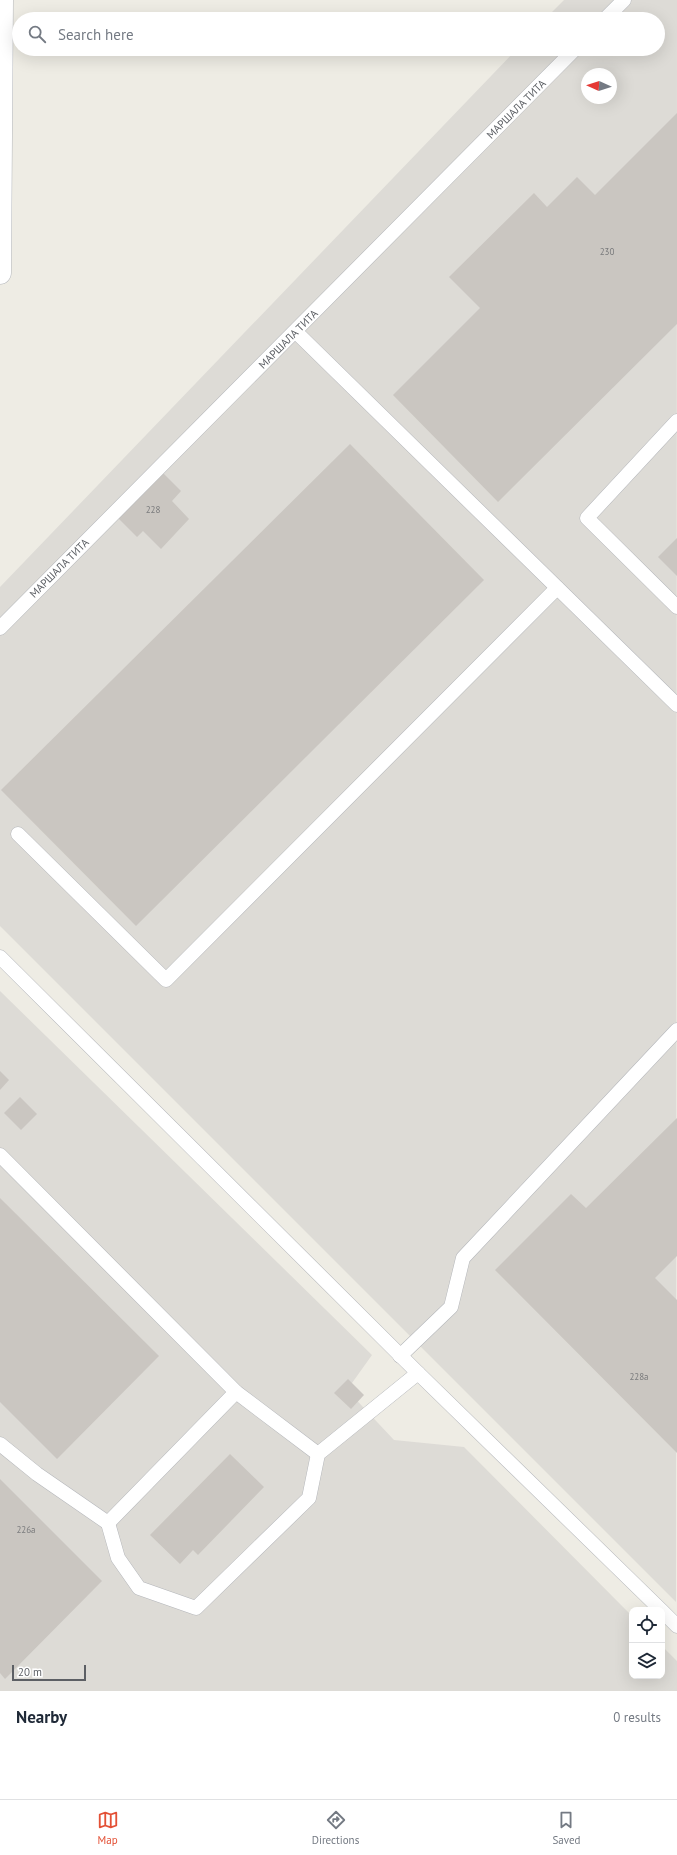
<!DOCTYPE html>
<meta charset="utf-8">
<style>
body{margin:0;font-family:"PT Sans",sans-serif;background:#f6f6f7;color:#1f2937}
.controls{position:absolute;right:12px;bottom:12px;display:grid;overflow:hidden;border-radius:8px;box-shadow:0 4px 16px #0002}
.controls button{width:36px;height:36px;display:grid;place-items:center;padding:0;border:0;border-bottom:1px solid #e0e1e3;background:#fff;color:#1f2937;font:20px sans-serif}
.compass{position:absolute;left:581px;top:68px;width:36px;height:36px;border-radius:50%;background:#fff;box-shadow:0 4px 16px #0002;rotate:273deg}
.scale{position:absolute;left:12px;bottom:10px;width:74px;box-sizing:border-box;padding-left:4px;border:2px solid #5c5f64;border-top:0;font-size:11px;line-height:14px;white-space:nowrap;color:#5c5f64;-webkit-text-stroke:3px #fff;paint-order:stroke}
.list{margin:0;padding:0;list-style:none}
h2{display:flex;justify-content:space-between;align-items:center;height:52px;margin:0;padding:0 16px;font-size:17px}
h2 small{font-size:13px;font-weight:400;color:#747a83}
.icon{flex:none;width:22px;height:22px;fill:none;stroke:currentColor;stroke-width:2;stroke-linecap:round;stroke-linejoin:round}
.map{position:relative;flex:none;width:677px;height:1691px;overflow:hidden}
.search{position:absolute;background:#fff;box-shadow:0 4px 16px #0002;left:12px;right:12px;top:12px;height:44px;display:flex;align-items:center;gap:10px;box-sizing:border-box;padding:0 14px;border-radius:22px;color:#747a83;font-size:15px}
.sheet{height:108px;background:#fff}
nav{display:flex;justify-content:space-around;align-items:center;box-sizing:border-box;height:56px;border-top:1px solid #e0e1e3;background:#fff;font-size:11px;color:#747a83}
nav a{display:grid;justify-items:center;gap:2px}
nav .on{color:#e35035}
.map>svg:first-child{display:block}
.industrial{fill:#dddbd6;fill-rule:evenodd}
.building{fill:#cac6c1}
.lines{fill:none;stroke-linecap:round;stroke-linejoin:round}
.lane-casing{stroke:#b4b6ba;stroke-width:15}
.secondary-casing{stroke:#b3b6bb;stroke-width:23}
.lane{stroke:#fff;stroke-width:14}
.secondary{stroke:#fff;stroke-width:22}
.labels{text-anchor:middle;stroke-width:3;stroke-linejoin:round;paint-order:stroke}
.number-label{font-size:9px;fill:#78797b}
.street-label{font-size:11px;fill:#5c5f64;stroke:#fff}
</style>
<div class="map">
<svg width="677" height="1691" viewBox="0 0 677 1691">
<rect width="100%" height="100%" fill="#eeece4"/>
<!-- industrial -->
<g class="industrial">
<path d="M 564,0 L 677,0 L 676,1602 L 0,926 L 0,587 L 517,49 L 658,49 L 658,19 L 545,19 ZM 587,74 L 611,74 L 611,98 L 587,98 Z"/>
<path d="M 0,991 L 372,1355 L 347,1390 L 394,1440 L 464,1447 L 632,1616 L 632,1676 L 662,1676 L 662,1646 L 677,1661 L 677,1691 L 0,1691 Z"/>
</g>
<!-- building -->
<g class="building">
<path d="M 677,113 L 677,324 L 498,502 L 393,395 L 480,308 L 449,277 L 534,193 L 547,207 L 577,177 L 595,195 Z"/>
<path d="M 350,444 L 484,580 L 136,926 L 1,790 Z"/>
<path d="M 162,472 L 181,491 L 172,501 L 189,519 L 161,549 L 143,531 L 137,537 L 118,518 Z"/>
<path d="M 677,538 L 677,576 L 658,557 Z"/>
<path d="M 0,1071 L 9,1080 L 0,1090 Z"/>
<path d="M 20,1097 L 37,1114 L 21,1130 L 4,1113 Z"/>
<path d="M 677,1118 L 677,1256 L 655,1278 L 677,1300 L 677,1453 L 495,1270 L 571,1194 L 586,1208 Z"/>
<path d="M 0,1198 L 159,1356 L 57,1459 L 0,1402 Z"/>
<path d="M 348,1379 L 364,1395 L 351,1409 L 334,1393 Z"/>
<path d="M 230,1454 L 264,1487 L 198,1555 L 193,1550 L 180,1564 L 150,1535 Z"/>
<path d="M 0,1479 L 102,1581 L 5,1679 L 0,1673 Z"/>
</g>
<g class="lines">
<defs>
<g id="lane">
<path d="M 605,19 L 624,0"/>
<path d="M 296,332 L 677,705"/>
<path d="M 677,421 L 587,518 L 677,607"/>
<path d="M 0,628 L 575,49"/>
<path d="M 18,834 L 166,980 L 557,588"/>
<path d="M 0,957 L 418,1373 L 661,1610"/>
<path d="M 0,1155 L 236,1392 L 318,1454"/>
<path d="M 400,1356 L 451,1307 L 463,1258 L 677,1030"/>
<path d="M 0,1444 L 37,1474 L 108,1523 L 118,1558 L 139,1588 L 196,1608 L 309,1498 L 318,1454 L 418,1373"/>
<path d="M 108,1523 L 236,1392"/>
<path d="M 662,1611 L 677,1626"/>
</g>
<path id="secondary" d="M 0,273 L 2,0"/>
</defs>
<!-- lane casing -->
<use href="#lane" class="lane-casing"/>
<!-- secondary casing -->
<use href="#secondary" class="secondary-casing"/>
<!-- lane -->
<use href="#lane" class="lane"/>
<!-- secondary -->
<use href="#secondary" class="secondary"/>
</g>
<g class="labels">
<!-- number labels -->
<g class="number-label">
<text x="607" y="255">230</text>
<text x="153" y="513">228</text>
<text x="639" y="1380">228a</text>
<text x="26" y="1533">226a</text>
</g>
<!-- street labels -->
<g class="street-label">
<text transform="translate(516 109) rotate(-45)" y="4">МАРШАЛА ТИТА</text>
<text transform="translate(288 339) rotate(-45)" y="4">МАРШАЛА ТИТА</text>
<text transform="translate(59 568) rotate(-45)" y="4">МАРШАЛА ТИТА</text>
</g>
</g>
</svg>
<div class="controls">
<button><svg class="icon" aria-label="locate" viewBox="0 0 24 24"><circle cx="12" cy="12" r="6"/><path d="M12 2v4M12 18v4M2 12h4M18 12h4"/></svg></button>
<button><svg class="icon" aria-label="layers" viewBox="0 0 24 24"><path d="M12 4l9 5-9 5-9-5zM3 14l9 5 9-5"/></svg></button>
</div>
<svg class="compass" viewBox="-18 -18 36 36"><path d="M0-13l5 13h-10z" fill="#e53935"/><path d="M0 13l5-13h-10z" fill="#747a83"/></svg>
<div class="scale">20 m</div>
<div class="search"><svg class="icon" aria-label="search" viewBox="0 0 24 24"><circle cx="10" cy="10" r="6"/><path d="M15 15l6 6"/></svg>Search here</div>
</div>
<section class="sheet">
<h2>Nearby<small>0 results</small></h2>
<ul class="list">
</ul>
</section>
<nav>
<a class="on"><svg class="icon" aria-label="map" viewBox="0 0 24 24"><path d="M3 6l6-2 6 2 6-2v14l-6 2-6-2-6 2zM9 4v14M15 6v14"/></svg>Map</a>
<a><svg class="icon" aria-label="directions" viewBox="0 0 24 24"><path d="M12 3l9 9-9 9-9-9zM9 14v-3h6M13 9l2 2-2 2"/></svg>Directions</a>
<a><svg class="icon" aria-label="saved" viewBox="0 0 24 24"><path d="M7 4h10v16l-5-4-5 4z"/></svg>Saved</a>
</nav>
